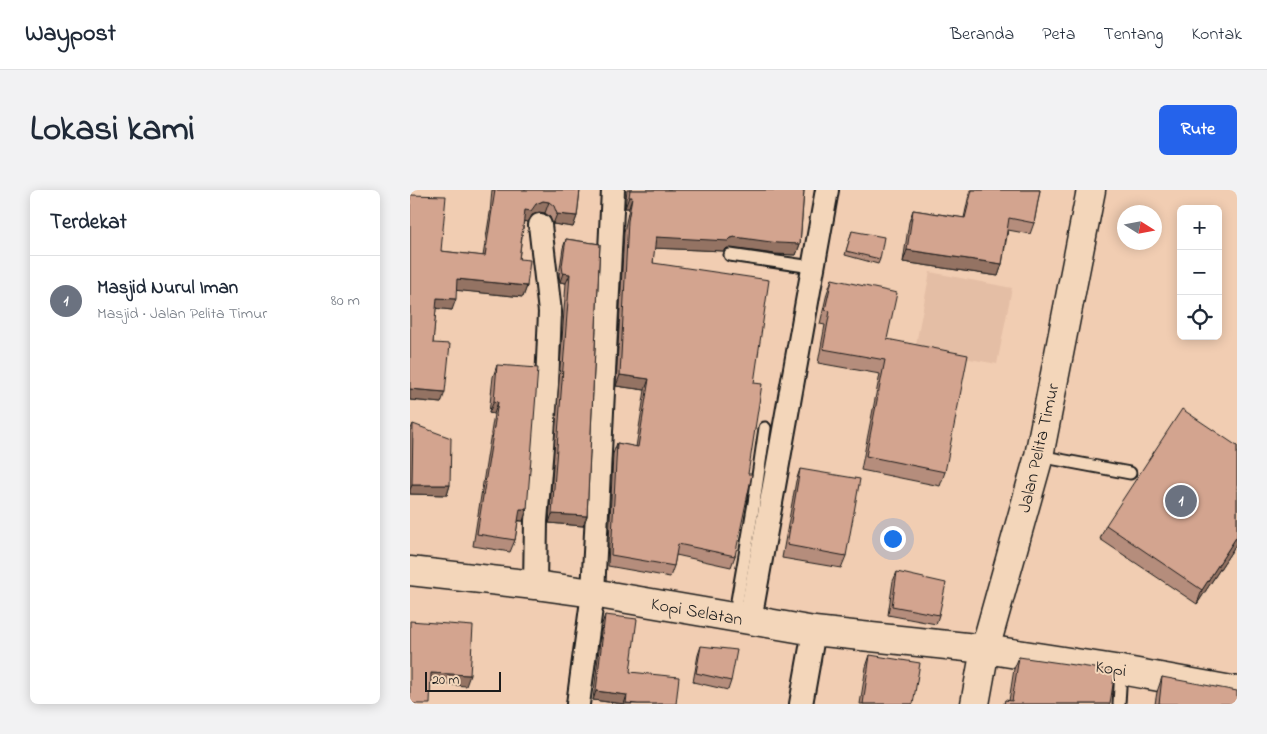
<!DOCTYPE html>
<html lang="id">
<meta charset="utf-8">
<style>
body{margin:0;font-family:"Indie Flower",sans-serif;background:#f2f2f3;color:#1f2937}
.controls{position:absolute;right:15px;top:15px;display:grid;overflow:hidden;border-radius:8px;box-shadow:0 2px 12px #0003}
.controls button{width:45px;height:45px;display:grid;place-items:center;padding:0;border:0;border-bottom:1px solid #e0e1e3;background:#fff;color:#1f2937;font:25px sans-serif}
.compass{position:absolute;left:707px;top:15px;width:45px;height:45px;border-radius:50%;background:#fff;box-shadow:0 2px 12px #0003;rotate:101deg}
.scale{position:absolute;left:15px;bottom:12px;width:76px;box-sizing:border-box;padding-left:5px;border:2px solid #1c1c1c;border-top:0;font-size:14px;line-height:18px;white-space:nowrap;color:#1c1c1c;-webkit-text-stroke:4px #f3d6ba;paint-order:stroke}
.you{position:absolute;left:482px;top:348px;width:18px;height:18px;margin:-12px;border:4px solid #fff;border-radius:50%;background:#1a73e8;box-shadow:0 0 0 8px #1a73e833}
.badge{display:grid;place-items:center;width:32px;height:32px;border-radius:50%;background:#2563eb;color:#fff;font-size:16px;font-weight:700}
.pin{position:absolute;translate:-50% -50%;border:2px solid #fff;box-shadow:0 1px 5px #0006}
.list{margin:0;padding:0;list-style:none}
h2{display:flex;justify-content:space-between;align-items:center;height:65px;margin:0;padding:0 20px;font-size:21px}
h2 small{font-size:16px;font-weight:400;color:#747a83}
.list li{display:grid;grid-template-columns:32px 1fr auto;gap:15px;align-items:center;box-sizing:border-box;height:90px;padding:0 20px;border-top:1px solid #e0e1e3}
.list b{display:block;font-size:19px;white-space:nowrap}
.list p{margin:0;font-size:16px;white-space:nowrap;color:#747a83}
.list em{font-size:16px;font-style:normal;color:#747a83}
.icon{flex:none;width:28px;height:28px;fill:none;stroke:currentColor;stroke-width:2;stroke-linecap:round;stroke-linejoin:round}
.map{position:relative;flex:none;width:827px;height:514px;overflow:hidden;border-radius:8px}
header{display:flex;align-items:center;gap:30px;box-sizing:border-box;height:70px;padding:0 25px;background:#fff;border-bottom:1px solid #e0e1e3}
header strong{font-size:24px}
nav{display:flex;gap:28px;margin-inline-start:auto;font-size:18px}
.intro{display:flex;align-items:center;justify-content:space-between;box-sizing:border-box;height:120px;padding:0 30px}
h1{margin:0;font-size:35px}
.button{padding:12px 22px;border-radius:8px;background:#2563eb;color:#fff;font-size:18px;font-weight:700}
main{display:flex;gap:30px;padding:0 30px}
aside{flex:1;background:#fff;border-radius:8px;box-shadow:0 2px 12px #0003}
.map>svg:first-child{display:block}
.built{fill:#e4bea5}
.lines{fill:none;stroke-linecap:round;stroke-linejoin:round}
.service-casing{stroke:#1c1c1c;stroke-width:15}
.minor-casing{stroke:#1c1c1c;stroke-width:26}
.tertiary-casing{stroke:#1c1c1c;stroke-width:31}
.service{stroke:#f3d6ba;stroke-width:11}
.minor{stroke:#f3d6ba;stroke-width:22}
.tertiary{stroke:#f3d6ba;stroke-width:28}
.wall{fill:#b58d7b;stroke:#1c1c1c}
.shaded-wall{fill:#947364;stroke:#1c1c1c}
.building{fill:#d3a48f;stroke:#1c1c1c}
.labels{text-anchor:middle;stroke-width:4;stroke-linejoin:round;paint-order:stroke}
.street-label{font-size:18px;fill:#1c1c1c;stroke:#f3d6ba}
</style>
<header>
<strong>Waypost</strong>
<nav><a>Beranda</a><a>Peta</a><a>Tentang</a><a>Kontak</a></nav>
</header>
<div class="intro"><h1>Lokasi kami</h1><a class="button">Rute</a></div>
<main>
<aside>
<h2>Terdekat<small></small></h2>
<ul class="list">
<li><span class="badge" style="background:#6b7280">1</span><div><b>Masjid Nurul Iman</b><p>Masjid · Jalan Pelita Timur</p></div><em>80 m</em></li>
</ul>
</aside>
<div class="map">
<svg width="827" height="514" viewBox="0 0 827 514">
<rect width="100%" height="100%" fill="#f1cdb2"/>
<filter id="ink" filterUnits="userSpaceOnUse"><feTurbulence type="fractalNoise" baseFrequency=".02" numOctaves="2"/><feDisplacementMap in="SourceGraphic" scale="10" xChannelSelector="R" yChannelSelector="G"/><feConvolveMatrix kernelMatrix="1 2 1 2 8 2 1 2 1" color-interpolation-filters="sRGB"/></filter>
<g filter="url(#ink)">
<!-- built -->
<path class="built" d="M 520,82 L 602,98 L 587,174 L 505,159 Z"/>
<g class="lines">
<defs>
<g id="service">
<path d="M 320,65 L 402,77"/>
<path d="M 629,266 L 720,283"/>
<path d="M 324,428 L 344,313 L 355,238"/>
<path d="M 709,514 L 711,480"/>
</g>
<g id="minor">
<path d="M 125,395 L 126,331 L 137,194 L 140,122 L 130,35"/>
<path d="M 340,430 L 417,0"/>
<path d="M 168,514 L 183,403 L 203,0"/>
<path d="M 391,514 L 404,441"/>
</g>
<g id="tertiary">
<path d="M 0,381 L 125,395 L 183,403 L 404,441 L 575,459 L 711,480 L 827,501"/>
<path d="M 565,514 L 575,459 L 629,266 L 681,0"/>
</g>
</defs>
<!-- service casing -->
<use href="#service" class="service-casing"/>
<!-- minor casing -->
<use href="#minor" class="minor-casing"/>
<!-- tertiary casing -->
<use href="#tertiary" class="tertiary-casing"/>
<!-- service -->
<use href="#service" class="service"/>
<!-- minor -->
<use href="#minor" class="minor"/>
<!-- tertiary -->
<use href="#tertiary" class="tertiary"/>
</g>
<!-- wall -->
<g class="wall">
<path d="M 82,0 L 170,0 L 167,26 L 163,37 L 143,34 L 140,27 L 135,23 L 129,22 L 122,25 L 118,32 L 114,31 L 109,69 L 117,96 L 113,107 L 46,100 L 42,120 L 26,118 L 23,153 L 31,213 L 0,210 L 31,61 L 73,66 L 80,23 Z"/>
<path d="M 217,0 L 394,0 L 390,54 L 386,65 L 365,64 L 321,58 L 317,58 L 314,61 L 244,58 L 243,73 L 344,193 L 325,366 L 321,377 L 266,365 L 264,376 L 260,387 L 198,376 L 203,264 L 207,253 L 226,257 L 235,200 L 206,196 L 214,42 L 219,18 L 215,18 Z"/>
<path d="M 560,0 L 630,0 L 624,33 L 620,44 L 598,40 L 592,74 L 588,86 L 493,72 L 499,32 L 503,20 L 554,28 Z"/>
<path d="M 442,41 L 470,69 L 468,74 L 435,65 Z"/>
<path d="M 156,49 L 190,54 L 177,326 L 173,336 L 139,333 L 156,93 L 150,92 L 149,85 L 153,58 Z"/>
<path d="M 422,89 L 477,149 L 535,282 L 530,296 L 451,280 L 470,184 L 408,173 L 415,135 L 410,134 L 417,103 Z"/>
<path d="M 87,175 L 117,319 L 113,331 L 108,331 L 105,350 L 100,362 L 63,356 L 84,224 L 79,223 L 83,187 Z"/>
<path d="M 3,234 L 40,295 L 37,305 L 0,304 L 0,241 Z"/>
<path d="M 827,256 L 827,353 L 787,414 L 690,349 L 696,335 Z"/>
<path d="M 390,279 L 436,366 L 431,378 L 372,368 L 386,291 Z"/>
<path d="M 487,382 L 529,425 L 526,434 L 478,425 L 483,391 Z"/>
<path d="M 195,425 L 220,482 L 266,514 L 212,514 L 183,510 L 192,434 Z"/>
<path d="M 291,456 L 321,491 L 318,500 L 283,492 L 288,465 Z"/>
<path d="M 460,465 L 503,514 L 450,514 L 456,477 Z"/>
<path d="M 609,467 L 700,514 L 594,514 L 595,510 L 599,511 L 604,479 Z"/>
<path d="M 752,487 L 827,514 L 745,514 L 747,502 Z"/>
</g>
<!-- shaded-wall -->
<g class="shaded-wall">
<path d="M 219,7 L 222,7 L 219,18 L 215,18 Z"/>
<path d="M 133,11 L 139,12 L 135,23 L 129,22 L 122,25 L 118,32 L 112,31 L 115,20 L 126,14 Z"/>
<path d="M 147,24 L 167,26 L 163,37 L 143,34 Z"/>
<path d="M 246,47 L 321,48 L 325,47 L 390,54 L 386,65 L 365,64 L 321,58 L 317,58 L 314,61 L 242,58 Z"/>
<path d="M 497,60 L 592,74 L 588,86 L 493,72 Z"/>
<path d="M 153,83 L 160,84 L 156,93 L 150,92 Z"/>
<path d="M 47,89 L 117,96 L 113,107 L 43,100 Z"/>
<path d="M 27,108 L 46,109 L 42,120 L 23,118 Z"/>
<path d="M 210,185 L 239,189 L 235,200 L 206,196 Z"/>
<path d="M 0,199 L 35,202 L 31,213 L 0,210 Z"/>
<path d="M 84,211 L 88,212 L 84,224 L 79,223 Z"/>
<path d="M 2,295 L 40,295 L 37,305 L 0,304 L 0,300 Z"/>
<path d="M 110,319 L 117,319 L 113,331 L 105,330 Z"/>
<path d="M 142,324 L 177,326 L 173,336 L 139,333 Z"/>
<path d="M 827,346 L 827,353 L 787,414 L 792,400 Z"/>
<path d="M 21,483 L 60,485 L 56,496 L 17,493 Z"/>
<path d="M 186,501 L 217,505 L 214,514 L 183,510 Z"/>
</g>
<!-- building -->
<g class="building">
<path d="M 85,0 L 170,0 L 167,26 L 147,24 L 144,16 L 139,12 L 133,11 L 126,14 L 121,21 L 115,20 L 109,69 L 120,70 L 117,96 L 47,89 L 46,109 L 27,108 L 23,153 L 40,154 L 35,202 L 0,199 L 0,5 L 36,6 L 31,61 L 75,66 Z"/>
<path d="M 220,0 L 394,0 L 390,54 L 368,53 L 325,47 L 321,48 L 318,51 L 246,47 L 243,73 L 359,90 L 344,193 L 352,194 L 338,284 L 342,284 L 325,366 L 268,354 L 264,376 L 201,365 L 207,253 L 228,257 L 239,189 L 210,185 L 218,31 L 222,7 L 219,7 Z"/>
<path d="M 562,0 L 630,0 L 624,33 L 599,28 L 592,74 L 497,60 L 503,20 L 555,28 Z"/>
<path d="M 442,41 L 474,47 L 470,69 L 436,61 Z"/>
<path d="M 156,49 L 190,54 L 177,326 L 142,324 L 160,84 L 153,83 L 152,76 Z"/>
<path d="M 422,89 L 487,103 L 477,149 L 558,165 L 535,282 L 456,266 L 475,170 L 413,159 L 420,121 L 415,120 Z"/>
<path d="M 87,175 L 128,178 L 117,319 L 110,319 L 105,350 L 67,344 L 88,212 L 84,211 Z"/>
<path d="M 772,219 L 827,256 L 827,346 L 792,400 L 696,335 Z"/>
<path d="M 3,234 L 41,248 L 40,295 L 2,295 Z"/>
<path d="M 390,279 L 450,289 L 436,366 L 377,355 Z"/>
<path d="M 487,382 L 536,393 L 529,425 L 482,416 Z"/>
<path d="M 195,425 L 227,429 L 220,482 L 269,487 L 266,514 L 228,514 L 216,513 L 217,505 L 186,501 Z"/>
<path d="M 0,431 L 63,436 L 60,485 L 21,483 L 20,514 L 0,514 Z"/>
<path d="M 291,456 L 327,460 L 321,491 L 286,483 Z"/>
<path d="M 460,465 L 510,473 L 503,514 L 453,514 Z"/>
<path d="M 609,467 L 705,481 L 700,514 L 594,514 L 595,510 L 602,511 Z"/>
<path d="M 752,487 L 827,501 L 827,514 L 749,514 Z"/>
</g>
</g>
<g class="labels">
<!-- street labels -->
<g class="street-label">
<text transform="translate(628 258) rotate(-77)" y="6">Jalan Pelita Timur</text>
<text transform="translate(287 421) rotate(10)" y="6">Kopi Selatan</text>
<text transform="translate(701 478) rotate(9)" y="6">Kopi</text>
</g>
</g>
</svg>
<div class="controls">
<button>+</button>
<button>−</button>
<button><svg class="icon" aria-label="locate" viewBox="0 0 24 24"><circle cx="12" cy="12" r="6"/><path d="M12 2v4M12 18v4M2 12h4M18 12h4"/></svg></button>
</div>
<svg class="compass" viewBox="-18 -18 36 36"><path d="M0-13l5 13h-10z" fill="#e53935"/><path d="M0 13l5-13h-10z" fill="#747a83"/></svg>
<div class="scale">20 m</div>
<div class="you"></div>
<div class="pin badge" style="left:771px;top:311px;background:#6b7280">1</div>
</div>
</main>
